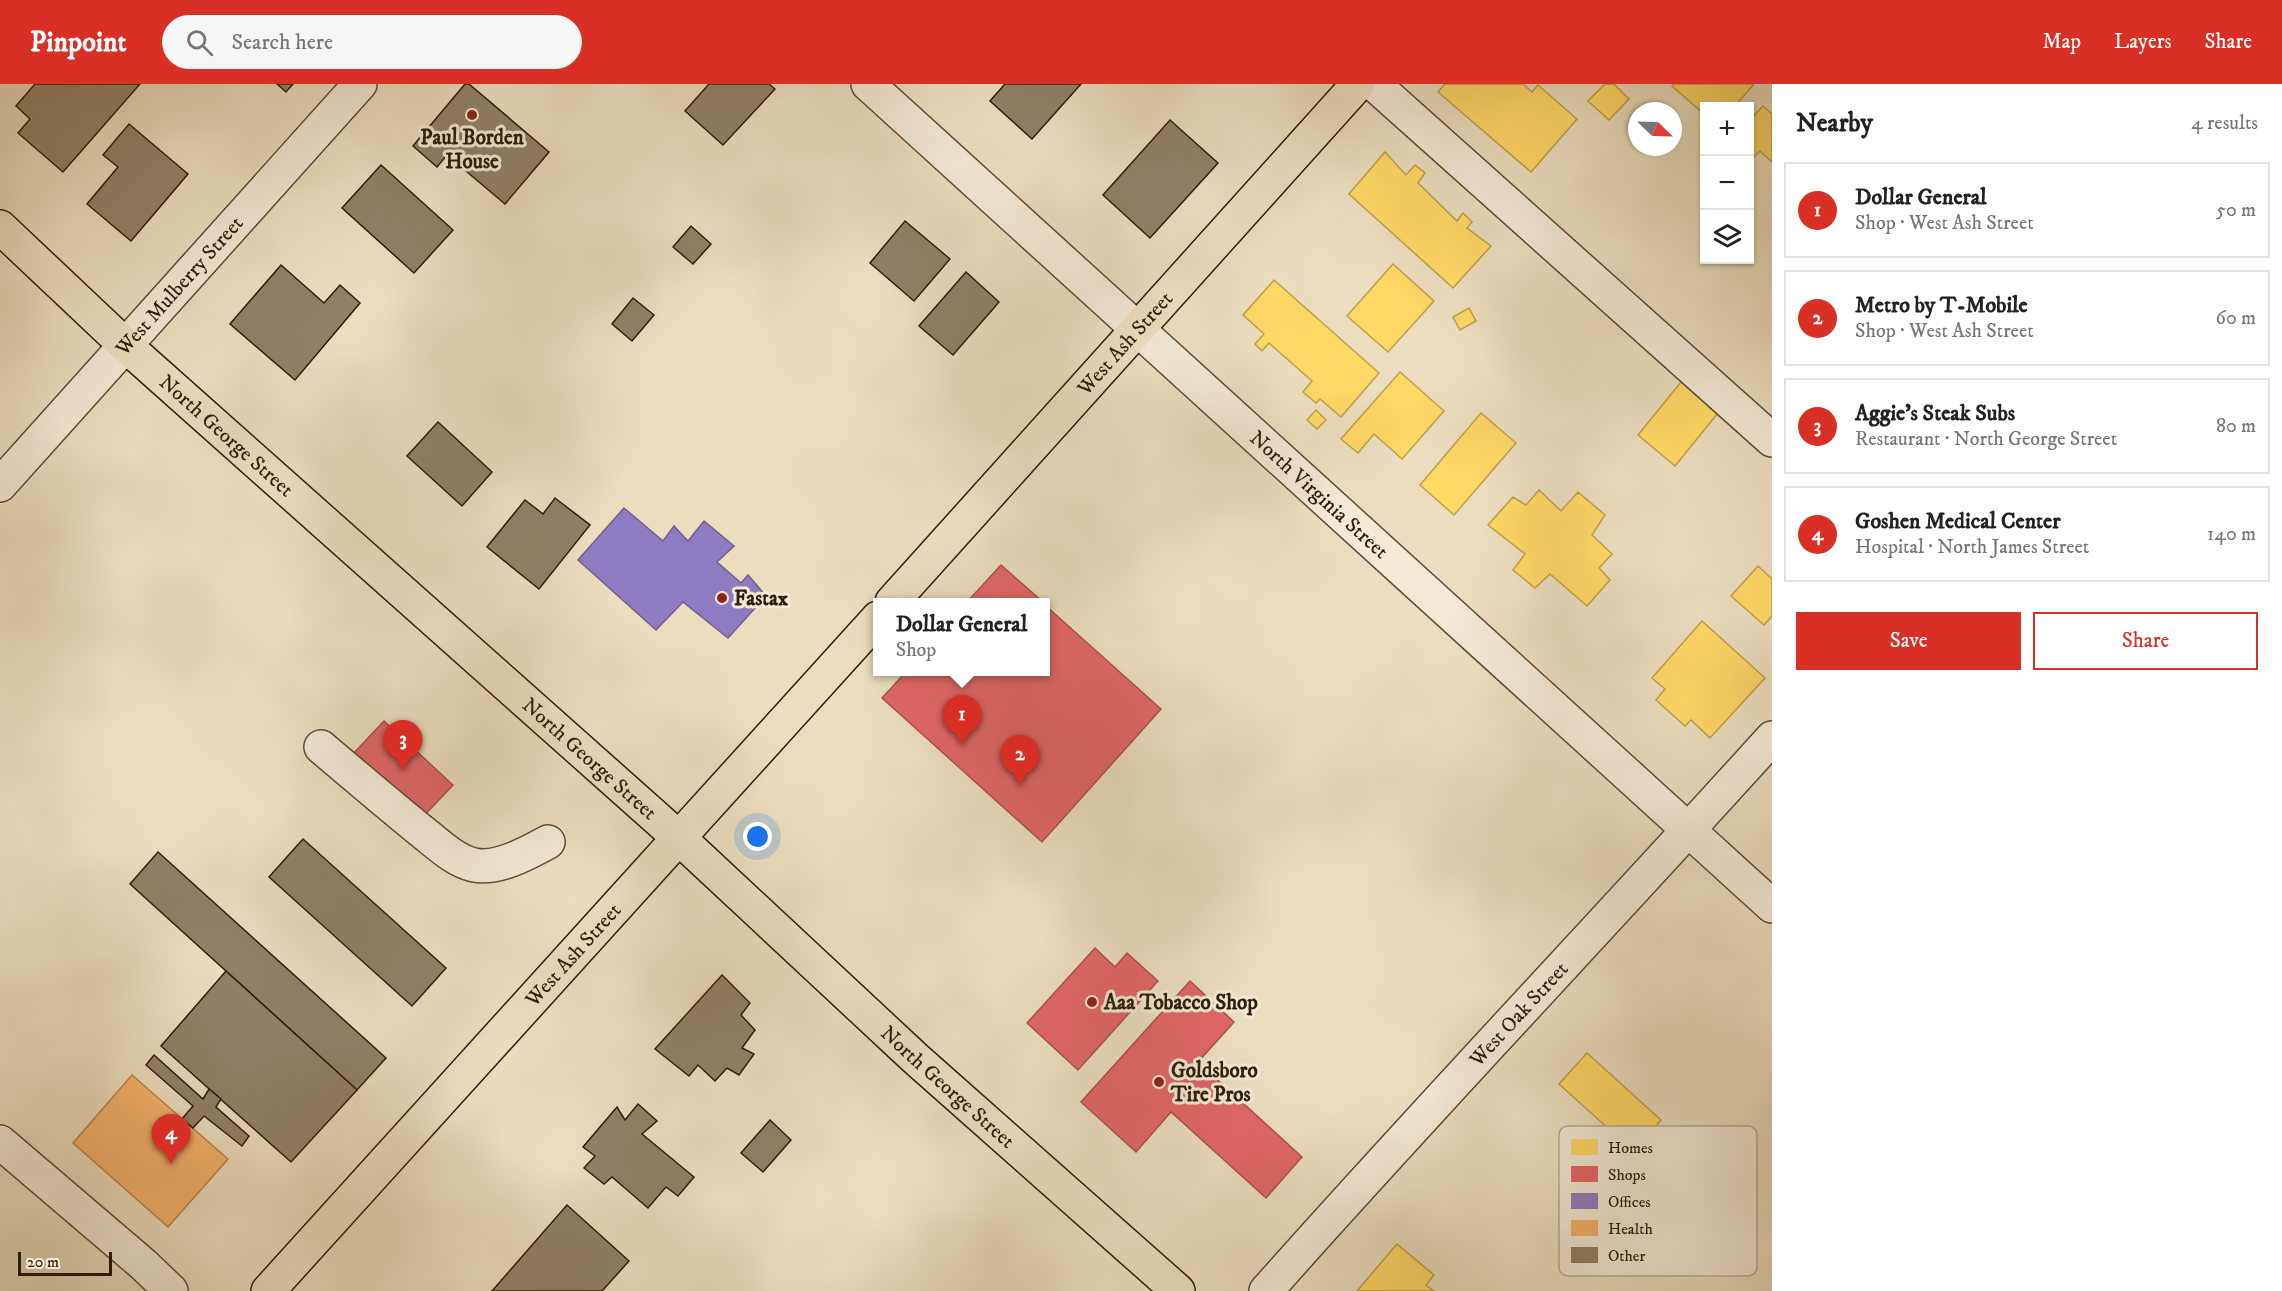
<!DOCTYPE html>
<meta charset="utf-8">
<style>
body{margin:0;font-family:"IM FELL DW Pica",serif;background:#f6f6f6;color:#222}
.controls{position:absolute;right:18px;top:18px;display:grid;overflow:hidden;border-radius:0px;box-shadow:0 2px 4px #0004}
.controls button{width:54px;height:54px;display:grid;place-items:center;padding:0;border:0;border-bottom:2px solid #e0e0e0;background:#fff;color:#222;font:30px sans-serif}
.compass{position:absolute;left:1628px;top:18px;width:54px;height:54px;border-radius:50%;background:#fff;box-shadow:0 2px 4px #0004;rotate:113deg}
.scale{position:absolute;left:18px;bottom:15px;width:94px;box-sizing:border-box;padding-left:6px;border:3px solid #2e1c07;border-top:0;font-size:16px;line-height:21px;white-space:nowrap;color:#2e1c07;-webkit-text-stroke:4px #f2ead5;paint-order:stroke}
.you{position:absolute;left:758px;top:753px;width:21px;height:21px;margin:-15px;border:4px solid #fff;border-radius:50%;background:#1a73e8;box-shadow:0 0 0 9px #1a73e833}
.badge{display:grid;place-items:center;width:39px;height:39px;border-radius:50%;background:#d93025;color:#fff;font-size:20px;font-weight:700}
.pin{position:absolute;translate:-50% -50px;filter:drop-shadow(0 2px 3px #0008)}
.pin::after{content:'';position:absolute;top:32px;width:21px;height:18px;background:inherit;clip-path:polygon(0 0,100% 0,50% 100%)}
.popup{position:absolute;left:873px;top:514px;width:177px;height:78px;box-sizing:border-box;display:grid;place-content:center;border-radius:0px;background:#fff;filter:drop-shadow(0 2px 4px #0005);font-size:20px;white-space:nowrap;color:#767676}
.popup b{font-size:22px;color:#222}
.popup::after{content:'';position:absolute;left:50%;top:100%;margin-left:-12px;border:12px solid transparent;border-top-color:#fff}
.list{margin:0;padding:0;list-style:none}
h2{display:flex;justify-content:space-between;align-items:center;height:78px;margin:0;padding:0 24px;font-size:26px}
h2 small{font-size:20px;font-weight:400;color:#767676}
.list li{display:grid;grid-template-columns:39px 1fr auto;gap:18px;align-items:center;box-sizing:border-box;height:96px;margin:0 12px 12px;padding:0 12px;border:2px solid #e0e0e0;border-radius:0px}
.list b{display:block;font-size:22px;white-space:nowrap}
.list p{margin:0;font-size:20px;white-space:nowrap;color:#767676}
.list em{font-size:20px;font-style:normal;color:#767676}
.actions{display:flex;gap:12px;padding:18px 24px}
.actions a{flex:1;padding:14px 0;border:2px solid #d93025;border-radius:0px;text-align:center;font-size:21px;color:#d93025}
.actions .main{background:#d93025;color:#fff}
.icon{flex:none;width:33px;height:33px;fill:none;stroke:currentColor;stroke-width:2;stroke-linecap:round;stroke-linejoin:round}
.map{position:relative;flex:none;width:1772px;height:1207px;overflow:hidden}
header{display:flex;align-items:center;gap:36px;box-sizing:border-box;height:84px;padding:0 30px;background:#d93025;color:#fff}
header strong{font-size:28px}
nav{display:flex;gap:33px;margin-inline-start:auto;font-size:21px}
.search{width:420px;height:54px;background:#f6f6f6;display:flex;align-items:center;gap:15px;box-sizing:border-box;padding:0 21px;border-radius:33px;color:#767676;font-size:22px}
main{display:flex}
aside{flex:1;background:#fff}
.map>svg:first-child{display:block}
.homes{fill:#ffd966;stroke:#c0a04a;stroke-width:1.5}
.shops{fill:#e06666;stroke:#ab504a;stroke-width:1.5}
.offices{fill:#8e7cc3;stroke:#715f8b;stroke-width:1.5}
.health{fill:#f6b26b;stroke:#ba854d;stroke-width:1.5}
.building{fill:#908167;stroke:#2e1c07;stroke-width:1.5}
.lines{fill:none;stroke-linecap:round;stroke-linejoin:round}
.minor-casing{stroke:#5d4c35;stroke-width:36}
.major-casing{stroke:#2e1c07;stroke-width:36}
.minor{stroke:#f2ead5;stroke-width:33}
.major{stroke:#ebdebf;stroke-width:33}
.poi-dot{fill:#8f2418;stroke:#f2ead5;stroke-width:2}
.labels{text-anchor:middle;stroke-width:6;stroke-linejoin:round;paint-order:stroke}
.poi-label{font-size:21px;font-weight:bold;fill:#2e1c07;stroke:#f2ead5;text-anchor:start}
.street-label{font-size:21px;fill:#2e1c07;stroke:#f2ead5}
.key{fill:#f2ead5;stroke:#b7ac97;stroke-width:1.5}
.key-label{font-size:16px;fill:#2e1c07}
</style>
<header>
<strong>Pinpoint</strong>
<div class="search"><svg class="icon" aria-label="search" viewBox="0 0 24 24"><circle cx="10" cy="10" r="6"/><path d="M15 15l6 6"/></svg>Search here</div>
<nav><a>Map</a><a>Layers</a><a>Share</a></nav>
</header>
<main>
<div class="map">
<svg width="1772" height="1207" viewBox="0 0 1772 1207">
<rect width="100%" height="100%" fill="#ebdebf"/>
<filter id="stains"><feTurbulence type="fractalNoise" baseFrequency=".00333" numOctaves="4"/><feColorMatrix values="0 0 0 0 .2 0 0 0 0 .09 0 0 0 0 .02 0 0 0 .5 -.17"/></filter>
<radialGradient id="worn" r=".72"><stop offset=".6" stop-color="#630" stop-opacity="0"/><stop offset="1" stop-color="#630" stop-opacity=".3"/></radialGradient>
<!-- homes -->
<g class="homes">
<path d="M 1445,0 L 1523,0 L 1532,8 L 1538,1 L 1577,35 L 1531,88 L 1438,8 Z"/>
<path d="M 1605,0 L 1614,0 L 1629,15 L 1609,36 L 1588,17 Z"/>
<path d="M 1674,0 L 1754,0 L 1735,22 L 1704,22 L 1704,30 L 1672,2 Z"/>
<path d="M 1763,22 L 1772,30 L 1772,78 L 1760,67 L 1750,77 L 1750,36 Z"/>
<path d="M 1385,68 L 1406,91 L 1415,81 L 1425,89 L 1418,99 L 1457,137 L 1463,129 L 1472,138 L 1467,144 L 1491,162 L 1453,204 L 1349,110 Z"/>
<path d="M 1393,180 L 1434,217 L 1388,268 L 1347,232 Z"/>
<path d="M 1274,196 L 1379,289 L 1341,333 L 1320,315 L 1316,319 L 1303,308 L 1312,297 L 1269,259 L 1262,267 L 1255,260 L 1264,250 L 1243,231 Z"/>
<path d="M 1469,224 L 1476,237 L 1460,246 L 1453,233 Z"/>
<path d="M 1400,288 L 1444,327 L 1402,375 L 1374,350 L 1358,369 L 1341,355 Z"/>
<path d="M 1681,298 L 1718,329 L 1675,382 L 1638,351 Z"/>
<path d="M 1316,326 L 1326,336 L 1317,345 L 1307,336 Z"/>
<path d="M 1481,329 L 1516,359 L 1454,431 L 1420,401 Z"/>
<path d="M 1539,406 L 1561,427 L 1578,408 L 1605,431 L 1592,451 L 1612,470 L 1599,484 L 1610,496 L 1587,522 L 1550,490 L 1535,504 L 1513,486 L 1525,470 L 1488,441 L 1513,413 L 1526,421 Z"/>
<path d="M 1758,482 L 1772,495 L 1772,532 L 1764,541 L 1731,512 Z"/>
<path d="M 1702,537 L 1765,594 L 1710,654 L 1691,636 L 1685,642 L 1656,616 L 1665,605 L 1652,594 Z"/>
<path d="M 1587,969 L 1661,1036 L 1633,1067 L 1559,1000 Z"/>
<path d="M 1397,1160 L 1434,1191 L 1426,1201 L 1434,1207 L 1357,1207 Z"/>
</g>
<!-- shops -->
<g class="shops">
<path d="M 1001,481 L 1043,518 L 967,518 Z"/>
<path d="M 1046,522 L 1161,625 L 1042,758 L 882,614 L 906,588 L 1046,588 Z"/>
<path d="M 384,637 L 453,701 L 421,735 L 352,671 Z"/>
<path d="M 1095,864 L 1115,883 L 1127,869 L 1158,897 L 1078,986 L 1027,939 Z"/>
<path d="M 1190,897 L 1234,938 L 1198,978 L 1302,1073 L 1266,1114 L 1171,1028 L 1136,1068 L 1081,1018 Z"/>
</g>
<!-- offices -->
<path class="offices" d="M 624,424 L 663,457 L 674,442 L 688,457 L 704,437 L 734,462 L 717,478 L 741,499 L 748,491 L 766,512 L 728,554 L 683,518 L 656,546 L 578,476 Z"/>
<!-- health -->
<path class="health" d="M 132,991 L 228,1075 L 168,1143 L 73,1059 Z"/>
<!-- building -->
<g class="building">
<path d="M 35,0 L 140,0 L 63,88 L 18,49 L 30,35 L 16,22 Z"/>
<path d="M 277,0 L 293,0 L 286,8 Z"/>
<path d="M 465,0 L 469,0 L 549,68 L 505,120 L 447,71 L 437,83 L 413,62 Z"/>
<path d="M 709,0 L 769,0 L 775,5 L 723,61 L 685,27 Z"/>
<path d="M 1005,0 L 1081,0 L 1032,55 L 990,17 Z"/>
<path d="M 1170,36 L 1218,79 L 1150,154 L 1103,111 Z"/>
<path d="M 129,40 L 188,90 L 131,157 L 87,120 L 118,83 L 103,71 Z"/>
<path d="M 381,81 L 453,146 L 414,189 L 342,124 Z"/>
<path d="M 905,137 L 950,175 L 914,217 L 870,179 Z"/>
<path d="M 691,142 L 711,160 L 693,180 L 673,163 Z"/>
<path d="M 281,181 L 324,219 L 340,201 L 360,219 L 295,296 L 230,240 Z"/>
<path d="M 966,188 L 999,218 L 953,271 L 919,242 Z"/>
<path d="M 633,214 L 654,231 L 632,257 L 612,240 Z"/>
<path d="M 438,338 L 492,388 L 462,422 L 407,372 Z"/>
<path d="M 555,414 L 590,441 L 539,505 L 487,463 L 525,416 L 543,430 Z"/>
<path d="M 303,755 L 446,884 L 412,922 L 269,793 Z"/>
<path d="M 158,768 L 386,974 L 357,1006 L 130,800 Z"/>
<path d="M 226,887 L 357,1006 L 291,1078 L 161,962 Z"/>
<path d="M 722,891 L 750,919 L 741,931 L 755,946 L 742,964 L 754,970 L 739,991 L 727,984 L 715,997 L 698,981 L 689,992 L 655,965 Z"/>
<path d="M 154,971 L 203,1015 L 209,1005 L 221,1015 L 216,1023 L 249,1052 L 242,1062 L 204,1032 L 193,1044 L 182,1035 L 193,1022 L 146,981 Z"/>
<path d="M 638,1020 L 657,1037 L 642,1050 L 694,1093 L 678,1112 L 666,1103 L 648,1124 L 612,1093 L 604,1100 L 584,1084 L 595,1072 L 583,1063 L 617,1023 L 625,1036 Z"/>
<path d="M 770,1036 L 791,1056 L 763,1088 L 741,1069 Z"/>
<path d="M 567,1121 L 629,1177 L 602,1207 L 492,1207 Z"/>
</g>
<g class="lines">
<defs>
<g id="minor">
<path id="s1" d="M 868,0 L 1772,822"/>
<path d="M 1374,0 L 1772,356"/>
<path id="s2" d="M 0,401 L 360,0"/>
<path d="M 321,663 C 354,691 387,719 420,746 C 436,758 453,776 474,781 C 497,786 528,769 548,758"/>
<path d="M 0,1058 L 144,1181 L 171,1207"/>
<path id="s3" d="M 1266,1207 C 1432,1020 1605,839 1772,654"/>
</g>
<g id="major">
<path id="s4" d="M 0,143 L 125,261 L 679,754 L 915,974 L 1178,1207"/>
<path id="s5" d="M 892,518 L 1358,0"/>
<path id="s6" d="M 268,1207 L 878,534"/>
</g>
</defs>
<!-- minor casing -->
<use href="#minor" class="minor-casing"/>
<!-- major casing -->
<use href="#major" class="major-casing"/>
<!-- minor -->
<use href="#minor" class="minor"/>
<!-- major -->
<use href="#major" class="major"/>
</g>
<!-- markers -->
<g class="poi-dot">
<circle cx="472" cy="31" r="6"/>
<circle cx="722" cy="514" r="6"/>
<circle cx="1092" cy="918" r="6"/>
<circle cx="1159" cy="998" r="6"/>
</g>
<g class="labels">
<!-- poi labels -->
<g class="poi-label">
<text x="472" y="60" text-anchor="middle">Paul Borden<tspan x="472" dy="24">House</tspan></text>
<text x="734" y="521">Fastax</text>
<text x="1104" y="925">Aaa Tobacco Shop</text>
<text x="1171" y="993">Goldsboro<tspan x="1171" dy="24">Tire Pros</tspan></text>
</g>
<!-- street labels -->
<g class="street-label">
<text dy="7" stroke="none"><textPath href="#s2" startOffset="268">West Mulberry Street</textPath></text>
<text dy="7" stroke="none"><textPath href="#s5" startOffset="348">West Ash Street</textPath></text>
<text dy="7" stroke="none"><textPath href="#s4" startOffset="308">North George Street</textPath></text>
<text dy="7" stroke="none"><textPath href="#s1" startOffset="610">North Virginia Street</textPath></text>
<text dy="7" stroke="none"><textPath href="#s4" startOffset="794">North George Street</textPath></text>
<text dy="7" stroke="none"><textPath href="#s6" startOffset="454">West Ash Street</textPath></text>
<text dy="7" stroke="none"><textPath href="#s3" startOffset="375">West Oak Street</textPath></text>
<text dy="7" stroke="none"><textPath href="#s4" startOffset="1280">North George Street</textPath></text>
</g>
</g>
<!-- legend -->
<rect x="1559" y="1042" width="198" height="150" rx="9" class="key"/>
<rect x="1571" y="1055" width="27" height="16" fill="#ffd966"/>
<rect x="1571" y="1082" width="27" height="16" fill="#e06666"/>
<rect x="1571" y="1109" width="27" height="16" fill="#8e7cc3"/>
<rect x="1571" y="1136" width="27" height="16" fill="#f6b26b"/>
<rect x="1571" y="1163" width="27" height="16" fill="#908167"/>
<g class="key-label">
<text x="1608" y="1069">Homes</text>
<text x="1608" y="1096">Shops</text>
<text x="1608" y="1123">Offices</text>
<text x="1608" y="1150">Health</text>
<text x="1608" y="1177">Other</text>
</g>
<rect width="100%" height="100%" filter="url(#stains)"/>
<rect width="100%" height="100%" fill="url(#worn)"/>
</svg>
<div class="controls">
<button>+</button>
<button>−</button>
<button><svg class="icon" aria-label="layers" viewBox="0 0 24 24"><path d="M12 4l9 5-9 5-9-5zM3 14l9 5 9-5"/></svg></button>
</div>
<svg class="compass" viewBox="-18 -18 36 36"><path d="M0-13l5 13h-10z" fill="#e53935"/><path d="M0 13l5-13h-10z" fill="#767676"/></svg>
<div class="scale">20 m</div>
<div class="you"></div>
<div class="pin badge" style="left:962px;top:661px">1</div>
<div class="popup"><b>Dollar General</b>Shop</div>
<div class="pin badge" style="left:1020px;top:701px">2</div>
<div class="pin badge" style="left:403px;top:686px">3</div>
<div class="pin badge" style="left:171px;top:1080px">4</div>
</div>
<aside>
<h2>Nearby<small>4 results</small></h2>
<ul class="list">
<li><span class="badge">1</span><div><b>Dollar General</b><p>Shop · West Ash Street</p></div><em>50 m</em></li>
<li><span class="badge">2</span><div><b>Metro by T-Mobile</b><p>Shop · West Ash Street</p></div><em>60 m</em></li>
<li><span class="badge">3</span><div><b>Aggie's Steak Subs</b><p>Restaurant · North George Street</p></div><em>80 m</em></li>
<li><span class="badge">4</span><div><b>Goshen Medical Center</b><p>Hospital · North James Street</p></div><em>140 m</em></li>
</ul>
<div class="actions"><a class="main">Save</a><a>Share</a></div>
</aside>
</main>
